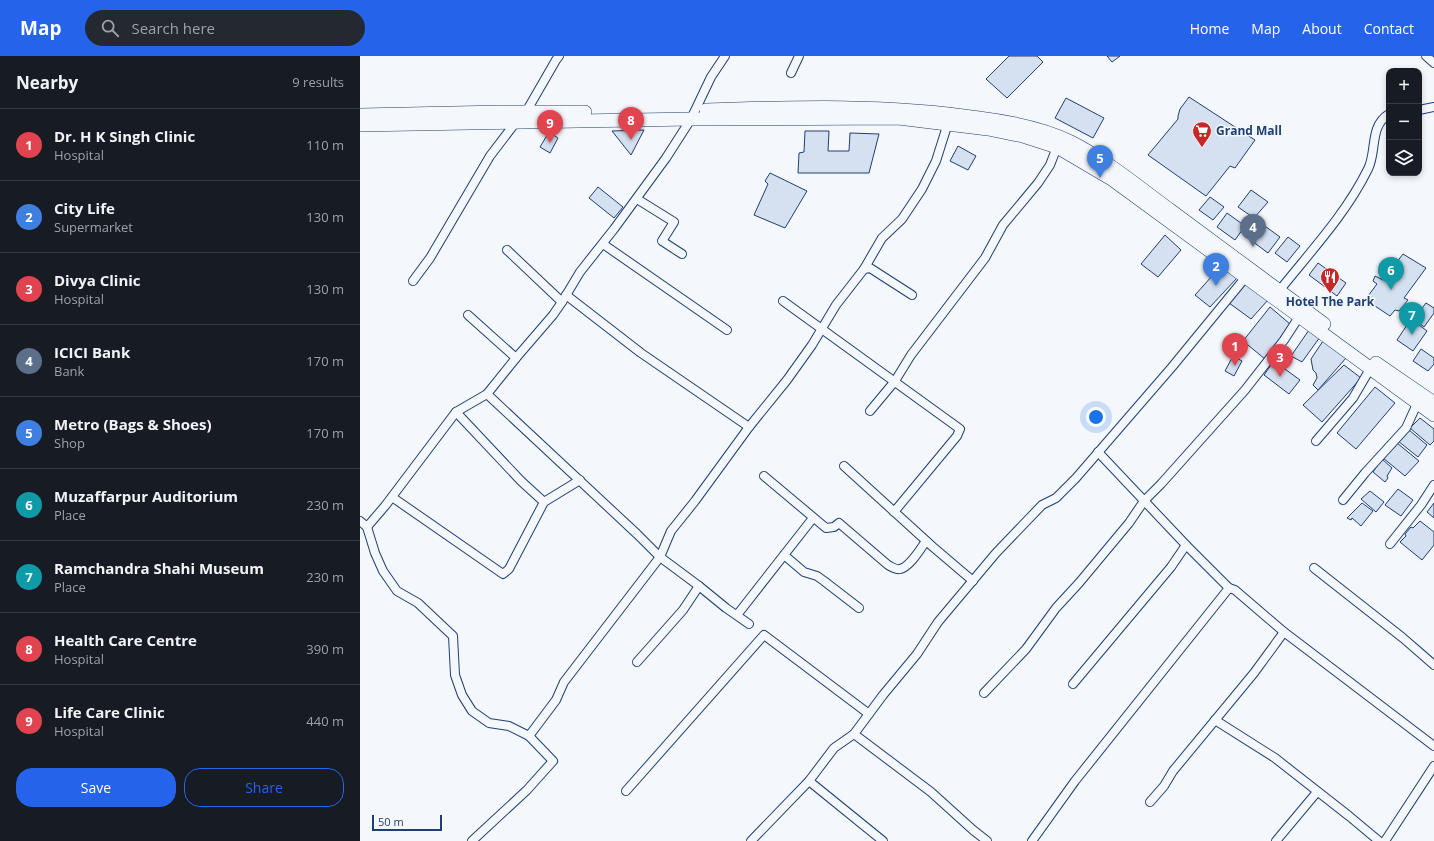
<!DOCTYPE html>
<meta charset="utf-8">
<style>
body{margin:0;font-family:"Open Sans",sans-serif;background:#242831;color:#f1f3f6}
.controls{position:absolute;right:12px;top:12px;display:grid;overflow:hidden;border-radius:8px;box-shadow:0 2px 6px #0003}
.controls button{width:36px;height:36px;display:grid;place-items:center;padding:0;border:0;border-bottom:1px solid #363941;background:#171b24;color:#f1f3f6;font:20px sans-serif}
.scale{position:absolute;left:12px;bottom:10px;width:70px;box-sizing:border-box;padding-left:4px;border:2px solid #1d3f73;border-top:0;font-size:11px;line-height:14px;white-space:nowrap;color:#1d3f73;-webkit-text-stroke:3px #f4f7fb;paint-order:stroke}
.you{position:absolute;left:736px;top:361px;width:14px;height:14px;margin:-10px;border:3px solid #fff;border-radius:50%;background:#1a73e8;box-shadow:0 0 0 6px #1a73e833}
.badge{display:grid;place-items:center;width:26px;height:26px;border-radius:50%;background:#2563eb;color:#fff;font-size:13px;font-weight:700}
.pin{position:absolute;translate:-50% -33px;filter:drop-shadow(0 1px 2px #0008)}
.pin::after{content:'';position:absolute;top:21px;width:14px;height:12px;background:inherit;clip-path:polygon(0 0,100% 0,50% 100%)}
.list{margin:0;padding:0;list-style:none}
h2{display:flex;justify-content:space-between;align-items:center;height:52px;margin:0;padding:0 16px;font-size:17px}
h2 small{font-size:13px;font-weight:400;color:#9ea1a6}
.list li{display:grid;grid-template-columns:26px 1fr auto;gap:12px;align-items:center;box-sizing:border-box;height:72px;padding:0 16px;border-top:1px solid #363941}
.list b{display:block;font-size:15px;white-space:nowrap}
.list p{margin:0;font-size:13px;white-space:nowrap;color:#9ea1a6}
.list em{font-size:13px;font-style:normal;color:#9ea1a6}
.actions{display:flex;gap:8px;padding:12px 16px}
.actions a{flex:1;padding:9px 0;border:1px solid #2563eb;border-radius:16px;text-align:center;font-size:14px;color:#2563eb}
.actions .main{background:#2563eb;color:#fff}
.icon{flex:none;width:22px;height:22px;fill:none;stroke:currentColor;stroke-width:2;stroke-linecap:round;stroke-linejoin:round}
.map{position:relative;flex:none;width:1074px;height:785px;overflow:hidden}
header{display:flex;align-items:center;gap:24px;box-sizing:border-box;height:56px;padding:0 20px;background:#2563eb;color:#fff}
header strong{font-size:19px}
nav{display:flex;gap:22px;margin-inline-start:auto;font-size:14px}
.search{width:280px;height:36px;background:#242831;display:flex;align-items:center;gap:10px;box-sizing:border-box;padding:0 14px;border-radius:22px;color:#9ea1a6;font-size:15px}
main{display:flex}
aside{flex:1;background:#171b24}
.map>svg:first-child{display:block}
.building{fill:#d5e0f0;stroke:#1d3f73}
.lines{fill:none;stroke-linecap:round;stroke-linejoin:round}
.minor-casing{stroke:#1d3f73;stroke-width:10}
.primary-casing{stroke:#1d3f73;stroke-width:14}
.minor{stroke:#f4f7fb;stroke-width:8}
.primary{stroke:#f4f7fb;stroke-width:13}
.labels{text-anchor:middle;stroke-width:3;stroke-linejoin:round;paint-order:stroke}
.poi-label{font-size:12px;font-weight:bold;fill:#1d3f73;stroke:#f4f7fb;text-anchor:start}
</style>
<header>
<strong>Map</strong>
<div class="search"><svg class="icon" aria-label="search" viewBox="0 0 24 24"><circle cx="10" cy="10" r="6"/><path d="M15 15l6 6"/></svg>Search here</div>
<nav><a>Home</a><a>Map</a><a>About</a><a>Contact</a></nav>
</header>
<main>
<aside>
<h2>Nearby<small>9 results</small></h2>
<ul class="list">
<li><span class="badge" style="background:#e0444e">1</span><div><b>Dr. H K Singh Clinic</b><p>Hospital</p></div><em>110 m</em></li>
<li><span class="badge" style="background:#3f7fe0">2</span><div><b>City Life</b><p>Supermarket</p></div><em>130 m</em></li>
<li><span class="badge" style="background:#e0444e">3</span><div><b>Divya Clinic</b><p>Hospital</p></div><em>130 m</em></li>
<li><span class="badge" style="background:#5c6f8a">4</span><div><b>ICICI Bank</b><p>Bank</p></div><em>170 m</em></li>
<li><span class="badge" style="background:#3f7fe0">5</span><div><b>Metro (Bags &amp; Shoes)</b><p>Shop</p></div><em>170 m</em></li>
<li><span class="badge" style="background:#0f9aa8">6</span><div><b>Muzaffarpur Auditorium</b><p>Place</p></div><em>230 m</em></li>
<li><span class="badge" style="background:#0f9aa8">7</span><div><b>Ramchandra Shahi Museum</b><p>Place</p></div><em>230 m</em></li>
<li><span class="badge" style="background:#e0444e">8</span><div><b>Health Care Centre</b><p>Hospital</p></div><em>390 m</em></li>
<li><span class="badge" style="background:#e0444e">9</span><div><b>Life Care Clinic</b><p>Hospital</p></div><em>440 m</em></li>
</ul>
<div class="actions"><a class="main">Save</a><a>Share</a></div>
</aside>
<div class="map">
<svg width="1074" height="785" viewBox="0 0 1074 785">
<rect width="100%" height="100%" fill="#f4f7fb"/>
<!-- building -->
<g class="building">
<path d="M 649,0 L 677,0 L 683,6 L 647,42 L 626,23 Z"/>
<path d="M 747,0 L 760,0 L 752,6 Z"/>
<path d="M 829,41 L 895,84 L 875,112 L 870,110 L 846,140 L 788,99 L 818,63 L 818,60 L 820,53 Z"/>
<path d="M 706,42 L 744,62 L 733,82 L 695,62 Z"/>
<path d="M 284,74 L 271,99 L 252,75 Z"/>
<path d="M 445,75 L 469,75 L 468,95 L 489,95 L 490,77 L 519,78 L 509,117 L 438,117 L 439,97 L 444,96 Z"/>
<path d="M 189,76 L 198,82 L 190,97 L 180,91 Z"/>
<path d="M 598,90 L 616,100 L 608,114 L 590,105 Z"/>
<path d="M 410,117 L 447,135 L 425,172 L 394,159 L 408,128 L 405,125 Z"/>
<path d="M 238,131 L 263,151 L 254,162 L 229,142 Z"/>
<path d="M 891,134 L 908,146 L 894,162 L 878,151 Z"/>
<path d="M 850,141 L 864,151 L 853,164 L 839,154 Z"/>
<path d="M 867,157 L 885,170 L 875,184 L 857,171 Z"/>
<path d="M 902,168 L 920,181 L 908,197 L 888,182 Z"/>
<path d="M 805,179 L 821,194 L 798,221 L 781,208 Z"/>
<path d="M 928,181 L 940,190 L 927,206 L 915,197 Z"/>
<path d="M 1043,198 L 1066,212 L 1044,242 L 1048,244 L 1039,255 L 1035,254 L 1030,260 L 1009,246 L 1011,243 L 1008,240 L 1017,228 L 1013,225 L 1015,220 L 1023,224 Z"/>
<path d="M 958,207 L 986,227 L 977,240 L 949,219 Z"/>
<path d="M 861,210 L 877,222 L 850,251 L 835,239 Z"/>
<path d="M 885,227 L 908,244 L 891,263 L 869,247 Z"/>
<path d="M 1066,247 L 1074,252 L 1074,257 L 1064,271 L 1054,263 Z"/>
<path d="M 910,251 L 930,268 L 905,303 L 883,285 Z"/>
<path d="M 1051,263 L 1067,275 L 1053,295 L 1037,284 Z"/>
<path d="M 949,274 L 960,281 L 942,306 L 931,300 Z"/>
<path d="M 963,285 L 986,302 L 958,334 L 953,329 L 957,322 L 956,317 L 953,314 L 951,303 Z"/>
<path d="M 1061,293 L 1074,302 L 1074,308 L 1068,315 L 1053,305 Z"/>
<path d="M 873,300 L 882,305 L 874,320 L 865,315 Z"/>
<path d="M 914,305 L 940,324 L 929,338 L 904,319 Z"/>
<path d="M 984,309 L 1001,322 L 962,366 L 943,349 Z"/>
<path d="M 1015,331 L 1035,347 L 996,393 L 977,377 Z"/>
<path d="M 1060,362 L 1074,373 L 1074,385 L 1070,389 L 1050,372 Z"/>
<path d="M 1049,374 L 1067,389 L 1058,401 L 1038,385 Z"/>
<path d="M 1037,387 L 1059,405 L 1045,420 L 1023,402 Z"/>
<path d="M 1022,403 L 1032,412 L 1027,420 L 1028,422 L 1025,426 L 1013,416 Z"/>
<path d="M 1038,433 L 1053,444 L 1041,460 L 1025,449 Z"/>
<path d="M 1010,435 L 1024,446 L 1016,456 L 1001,443 Z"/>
<path d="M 1002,447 L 1013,455 L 1001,470 L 992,462 L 991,464 L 987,462 Z"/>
<path d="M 1074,447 L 1074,462 L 1067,456 Z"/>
<path d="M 1060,465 L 1074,476 L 1074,489 L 1062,504 L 1040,486 L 1046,480 L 1045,478 L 1051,471 L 1053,472 Z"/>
</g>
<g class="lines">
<defs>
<g id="minor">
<path d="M 1066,0 L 1074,7"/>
<path d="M 431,17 L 439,0"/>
<path d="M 1059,54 L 1074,51"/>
<path d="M 166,56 L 196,4 L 199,0"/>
<path d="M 277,143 L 314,166 L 302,185 L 322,198"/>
<path d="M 243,188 L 367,274"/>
<path d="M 504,213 L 522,182 L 542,163 L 562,133 L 576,105 L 588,67"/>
<path d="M 53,225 L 70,202 L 130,100 L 156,66"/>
<path d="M 919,235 C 950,196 986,158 1008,113 C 1017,96 1009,70 1029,58"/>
<path d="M 206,239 L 281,297 L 389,371"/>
<path d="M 423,245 L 600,373 L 597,380 L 534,456"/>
<path d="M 202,246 L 220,216 L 254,173 L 306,102 L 331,63 L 351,21 L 365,0"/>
<path d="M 108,259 L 156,302"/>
<path d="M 127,338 L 277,478 L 300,501 L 339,530 L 366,552 L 389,568"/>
<path d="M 510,355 L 535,325 L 551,299 L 625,202 L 643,169 L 678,127 L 690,109 L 697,91"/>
<path d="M 96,356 L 161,425 L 184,446"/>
<path d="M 956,385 L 993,342 L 1010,313"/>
<path d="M 738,396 L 826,489 L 869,532 L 875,534 L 924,576 L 1074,690"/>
<path d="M 484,410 L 573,491 L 613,525"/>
<path d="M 404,420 L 466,472 L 474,471 L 479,467 L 528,509 C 532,511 536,514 540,513 C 550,511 561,492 566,485"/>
<path d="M 32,441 L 143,518 L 149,513 L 184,446 L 220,424"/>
<path d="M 983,444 L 1005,417 L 1046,372 L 1057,348"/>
<path d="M 0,465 L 7,471 L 25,450 L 96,356 L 127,338 L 156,302 L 193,259 L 202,246 L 147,194"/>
<path d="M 7,471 L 15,497 L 23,515 L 37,535 L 58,547 L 93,580 L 95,619 L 102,639 L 112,655 L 129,667 L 149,670 L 169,680 L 193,705 L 167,734 L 112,785"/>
<path d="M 1030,488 L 1061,449 L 1074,429"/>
<path d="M 424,499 L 444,516 L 457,520 L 464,525 L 499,552"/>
<path d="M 954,512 L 1043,582 L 1074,609"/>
<path d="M 377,559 L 453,462"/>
<path d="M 277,606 L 323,554 L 339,530"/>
<path d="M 713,628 L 811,511 L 826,489"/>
<path d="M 624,637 L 666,593 L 696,552 L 719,527 L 769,467 L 784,445 L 801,428 L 885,334 L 924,284 L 939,261"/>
<path d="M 855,664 L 915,702 L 989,760 L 1019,785"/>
<path d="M 494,678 L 523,639 L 557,598 L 578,566 L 636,497 L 682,449 L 696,442 L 716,422 L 812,311 L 885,222"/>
<path d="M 169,680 L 196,644 L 204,626 L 300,501 L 311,475 L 335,445 L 389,371 L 427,324 L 452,289 L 476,249 L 504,213 L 510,212 L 552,239"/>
<path d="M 449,725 L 523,785"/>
<path d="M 266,735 L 404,579 L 509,658"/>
<path d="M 790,746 L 804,730 L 813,715 L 894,617 L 924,576"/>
<path d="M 391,785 L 449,725 L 474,692 L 494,678 L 571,736 L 613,774 L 627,785"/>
<path d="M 672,785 L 715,725 L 869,532"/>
<path d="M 916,785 L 957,736"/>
<path d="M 1025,785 L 1074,710"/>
</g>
<g id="primary">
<path d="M 346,54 C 437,51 529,48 619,62 C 651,66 683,72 711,86 C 745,103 780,132 810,154 C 861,192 913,230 964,268"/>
<path d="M 0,59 L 140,56 L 225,56"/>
<path d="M 0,69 L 331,63 L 538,62 L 628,73 L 663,80 L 697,91 L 753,124 L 1074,359"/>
<path d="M 1016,307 L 1074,347"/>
</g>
</defs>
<!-- minor casing -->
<use href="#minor" class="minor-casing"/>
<!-- primary casing -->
<use href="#primary" class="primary-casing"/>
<!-- minor -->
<use href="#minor" class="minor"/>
<!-- primary -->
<use href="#primary" class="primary"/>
</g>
<!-- icons -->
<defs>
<symbol id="supermarket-pin" viewBox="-11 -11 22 30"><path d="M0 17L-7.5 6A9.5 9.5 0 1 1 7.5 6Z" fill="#c62828" stroke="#f4f7fb"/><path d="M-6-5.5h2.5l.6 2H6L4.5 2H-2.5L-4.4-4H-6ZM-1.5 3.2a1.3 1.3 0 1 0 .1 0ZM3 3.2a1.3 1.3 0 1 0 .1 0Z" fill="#fff"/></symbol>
<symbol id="restaurant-pin" viewBox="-11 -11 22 30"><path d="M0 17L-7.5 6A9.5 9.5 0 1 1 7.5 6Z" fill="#c62828" stroke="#f4f7fb"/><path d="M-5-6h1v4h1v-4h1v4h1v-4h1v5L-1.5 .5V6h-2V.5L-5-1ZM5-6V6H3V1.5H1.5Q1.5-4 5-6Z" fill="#fff"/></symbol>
</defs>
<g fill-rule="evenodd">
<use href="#supermarket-pin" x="831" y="64" width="22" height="30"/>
<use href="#restaurant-pin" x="959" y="210" width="22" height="30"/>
</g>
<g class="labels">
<!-- poi labels -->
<g class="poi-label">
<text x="856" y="79">Grand Mall</text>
<text x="970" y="250" text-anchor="middle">Hotel The Park</text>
</g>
</g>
</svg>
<div class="controls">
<button>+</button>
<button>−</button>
<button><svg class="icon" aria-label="layers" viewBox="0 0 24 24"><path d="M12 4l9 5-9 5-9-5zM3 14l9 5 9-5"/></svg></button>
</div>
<div class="scale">50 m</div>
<div class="you"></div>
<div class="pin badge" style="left:875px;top:310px;background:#e0444e">1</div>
<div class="pin badge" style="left:856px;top:230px;background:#3f7fe0">2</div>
<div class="pin badge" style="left:920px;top:321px;background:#e0444e">3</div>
<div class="pin badge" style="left:893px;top:191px;background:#5c6f8a">4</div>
<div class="pin badge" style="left:740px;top:122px;background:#3f7fe0">5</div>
<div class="pin badge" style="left:1031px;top:234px;background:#0f9aa8">6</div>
<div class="pin badge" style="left:1052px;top:279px;background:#0f9aa8">7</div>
<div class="pin badge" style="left:271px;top:84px;background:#e0444e">8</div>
<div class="pin badge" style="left:190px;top:87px;background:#e0444e">9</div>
</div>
</main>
